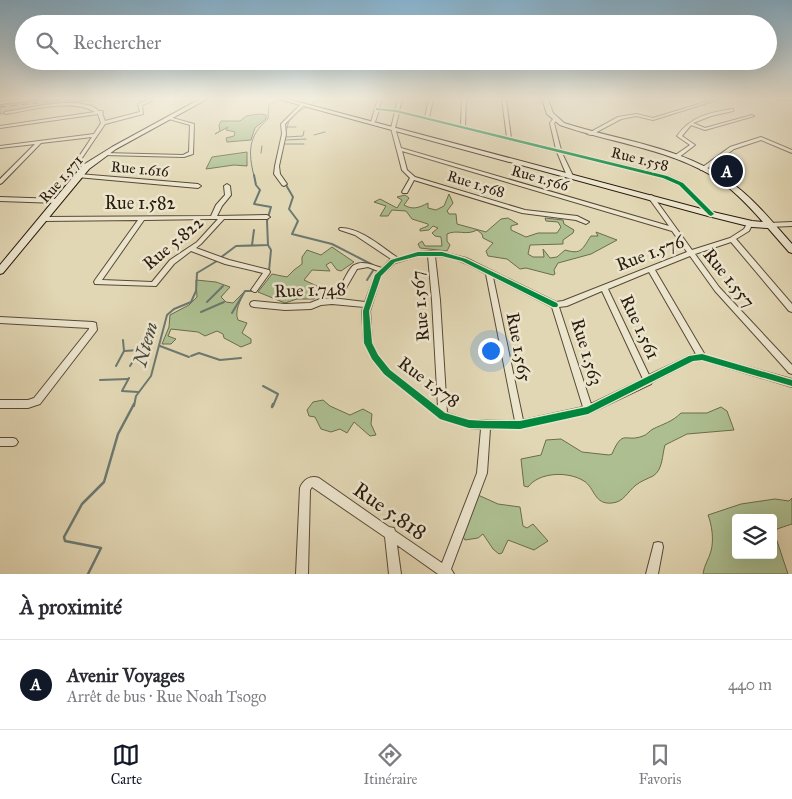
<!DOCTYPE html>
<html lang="fr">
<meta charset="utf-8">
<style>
body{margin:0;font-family:"IM FELL Great Primer",serif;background:#f7f7f7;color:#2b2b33}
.controls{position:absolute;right:15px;bottom:15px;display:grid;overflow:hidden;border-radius:5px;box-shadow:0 5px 20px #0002}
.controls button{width:45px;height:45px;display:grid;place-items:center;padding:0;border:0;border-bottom:1px solid #e1e1e2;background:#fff;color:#2b2b33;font:25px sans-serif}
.you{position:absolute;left:490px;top:350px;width:18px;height:18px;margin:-12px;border:4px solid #fff;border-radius:50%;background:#1a73e8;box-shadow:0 0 0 8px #1a73e833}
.badge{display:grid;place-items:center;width:32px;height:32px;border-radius:50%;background:#111827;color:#fff;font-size:16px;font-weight:700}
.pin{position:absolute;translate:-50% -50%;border:2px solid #fff;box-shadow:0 1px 5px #0006}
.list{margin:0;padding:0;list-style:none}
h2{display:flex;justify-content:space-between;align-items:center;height:65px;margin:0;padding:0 20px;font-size:21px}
h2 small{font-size:16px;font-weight:400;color:#7c7c81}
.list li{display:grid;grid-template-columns:32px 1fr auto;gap:15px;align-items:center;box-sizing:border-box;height:90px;padding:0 20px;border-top:1px solid #e1e1e2}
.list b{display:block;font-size:19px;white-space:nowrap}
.list p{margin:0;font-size:16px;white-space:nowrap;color:#7c7c81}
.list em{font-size:16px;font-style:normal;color:#7c7c81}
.icon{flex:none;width:28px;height:28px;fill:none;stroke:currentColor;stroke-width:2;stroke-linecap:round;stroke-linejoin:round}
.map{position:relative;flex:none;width:792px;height:574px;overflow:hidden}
.search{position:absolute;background:#fff;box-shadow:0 5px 20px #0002;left:15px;right:15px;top:15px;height:55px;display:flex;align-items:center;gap:12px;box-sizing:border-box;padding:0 18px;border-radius:28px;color:#7c7c81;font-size:19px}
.sheet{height:155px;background:#fff}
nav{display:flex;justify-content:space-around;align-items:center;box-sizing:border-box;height:70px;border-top:1px solid #e1e1e2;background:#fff;font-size:14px;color:#7c7c81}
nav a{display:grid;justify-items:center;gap:2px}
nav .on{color:#111827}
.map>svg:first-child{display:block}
.green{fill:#adbf91;stroke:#6c6c4e;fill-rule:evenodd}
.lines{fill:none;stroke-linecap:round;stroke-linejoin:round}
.stream-far2{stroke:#6b7972;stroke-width:1}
.stream-far1{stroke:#6b7972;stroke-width:2}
.stream{stroke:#6b7972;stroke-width:2.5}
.street-casing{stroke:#584936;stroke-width:2}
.secondary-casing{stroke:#2a1a0c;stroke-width:2}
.street{fill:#ece5ce;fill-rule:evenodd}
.secondary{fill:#ece5ce;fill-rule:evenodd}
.rail{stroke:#2a1a0c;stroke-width:1;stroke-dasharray:5.5 5.5;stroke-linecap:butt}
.cycleway-casing{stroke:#ece5ce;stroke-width:3}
.cycleway{fill:#00873e;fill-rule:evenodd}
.labels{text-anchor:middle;stroke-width:5;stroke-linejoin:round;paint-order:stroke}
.far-street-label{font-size:15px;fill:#2a1a0c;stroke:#ece5ce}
.street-label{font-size:18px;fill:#2a1a0c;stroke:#ece5ce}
.water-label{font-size:19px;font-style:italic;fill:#4b493f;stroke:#ece5ce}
.near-street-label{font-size:21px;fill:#2a1a0c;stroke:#ece5ce}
</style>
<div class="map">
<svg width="792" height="574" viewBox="0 0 792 574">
<rect width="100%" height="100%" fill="#e2d7b4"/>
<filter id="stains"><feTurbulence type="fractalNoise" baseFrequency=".004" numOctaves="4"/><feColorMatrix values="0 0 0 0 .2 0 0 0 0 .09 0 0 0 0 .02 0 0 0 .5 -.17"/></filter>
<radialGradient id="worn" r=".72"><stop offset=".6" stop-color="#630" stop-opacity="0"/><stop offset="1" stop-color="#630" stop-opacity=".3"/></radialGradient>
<!-- green -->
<g class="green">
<path d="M 47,99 L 101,99 L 67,102 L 0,114 L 0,105 Z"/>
<path d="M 259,114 L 266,115 L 266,119 L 255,128 L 251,140 L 227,142 L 226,138 L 234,136 L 235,132 L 226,130 L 228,127 L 215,134 L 220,131 L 219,125 L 221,121 L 240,121 L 246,116 Z"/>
<path d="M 247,152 L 247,166 L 234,165 L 206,169 L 212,157 Z"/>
<path d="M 449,194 L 453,203 L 447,211 L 449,214 L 456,214 L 457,224 L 486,232 L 501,219 L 508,218 L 518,224 L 511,226 L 511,230 L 526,237 L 538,233 L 557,233 L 561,227 L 558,222 L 546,221 L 545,218 L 563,220 L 564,224 L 574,230 L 573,233 L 563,240 L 563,244 L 530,245 L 528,254 L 533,257 L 544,257 L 543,249 L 550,258 L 557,257 L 565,250 C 582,255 582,249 591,236 L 598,236 L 596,232 L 617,240 L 591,254 L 558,263 L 554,270 L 555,274 L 553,275 L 526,268 L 520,269 L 507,259 L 488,256 L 486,251 L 493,243 L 483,238 L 482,234 L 477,230 C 466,236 457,229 447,234 L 447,241 L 450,245 L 447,251 L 420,248 L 418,244 L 422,241 L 425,246 L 442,246 L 441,237 L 435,236 L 432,233 L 438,228 L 433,226 L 429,230 L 420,231 L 420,229 L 428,226 L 428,224 L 412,219 L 406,211 L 392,210 L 388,216 L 380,216 L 386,206 L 374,202 L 380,199 L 397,208 L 402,200 L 397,197 L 405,195 L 409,198 L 404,205 C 412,210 419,208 428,203 L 428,208 L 436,210 L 444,206 Z"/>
<path d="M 332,247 L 354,262 L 341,271 L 337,270 L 331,262 L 326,265 L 330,271 L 312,270 L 304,280 L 319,287 L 319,294 L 314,299 L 297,299 L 285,303 L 258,292 L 272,274 L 287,277 L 294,270 L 302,264 L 302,257 L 307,250 L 321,255 Z"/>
<path d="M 196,280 L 216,282 L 230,287 L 221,297 L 226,302 L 233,303 L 244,292 C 241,300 234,311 238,320 L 247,323 L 242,333 L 251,339 L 251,343 L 241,347 L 224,338 L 223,334 L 217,331 L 205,336 L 198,332 L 171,329 L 168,336 L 176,339 L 171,344 L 162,344 L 169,327 L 170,315 L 189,305 L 197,297 Z"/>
<path d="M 323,400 L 330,406 L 350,415 L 363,409 L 372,414 L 371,424 L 376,435 L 370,436 L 354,422 L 347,433 L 340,429 L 331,432 L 321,429 L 315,417 L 309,416 L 307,410 L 313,402 Z"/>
<path d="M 721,407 L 727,411 L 734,430 L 687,434 L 665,445 C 662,455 663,470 653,476 C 647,479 641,481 636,485 C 627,492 624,502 612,503 C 594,505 595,488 584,481 C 568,471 539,472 528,487 L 524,486 L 521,459 L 541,455 L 546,440 L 561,439 L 582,452 L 609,455 L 612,454 C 623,428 625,443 643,436 C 647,435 649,431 653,429 C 663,424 672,422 681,413 L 707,413 Z"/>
<path d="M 478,495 L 498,504 L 520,507 L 523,526 L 527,528 L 533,524 L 548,541 L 534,550 L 508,540 L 502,553 L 499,554 L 493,549 L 483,534 L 478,538 L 465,540 L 462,535 Z"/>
<path d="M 792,498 L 792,524 L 777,529 L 775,535 L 788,574 L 703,574 C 704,565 709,559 711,551 C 714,540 712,525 708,515 L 741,504 L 775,499 L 789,501 ZM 736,518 L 773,518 L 773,555 L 736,555 Z"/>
</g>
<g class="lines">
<!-- stream-far2 -->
<g class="stream-far2">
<path d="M 776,99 L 778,100"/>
<path d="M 296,113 L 321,99"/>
<path d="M 286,127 L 296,127"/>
<path d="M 314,135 L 325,132"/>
<path d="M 286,137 L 303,136 L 304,131"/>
<path d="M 286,140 L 306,139"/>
<path d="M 285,144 L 304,144"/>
<path d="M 261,153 L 262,146"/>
<path d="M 279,160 L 289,120"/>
<path d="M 254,176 C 248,152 248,136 268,119 L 269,105 L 279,99"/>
</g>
<!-- stream-far1 -->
<g class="stream-far1">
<path d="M 286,185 L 293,197 L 289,209 L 298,221 L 292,234 L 332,244 L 373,265"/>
<path d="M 252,245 L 254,230"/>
<path d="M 268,245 L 271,250 L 269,271"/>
<path d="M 220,258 L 236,246 L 268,245 L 267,221 L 271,207 L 254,204 L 260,190 L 256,185 L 254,175"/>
<path d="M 367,280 L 374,269"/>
<path d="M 207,302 L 223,286"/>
<path d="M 201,312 L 224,302"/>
<path d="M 232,313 L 245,291 L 255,291"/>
<path d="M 160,346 L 189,357"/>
<path d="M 124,351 L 140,350 L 130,366"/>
<path d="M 191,356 L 199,353 L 220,360 L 241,358"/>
<path d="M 116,366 L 124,351 L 123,340"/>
<path d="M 129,378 L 122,391 L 138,392"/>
<path d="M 100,380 L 128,379"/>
<path d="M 263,386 L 278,394 L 273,406"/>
<path d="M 134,406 L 136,396 L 151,376 L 167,315 L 174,309 L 191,302 L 196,291 L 197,273 L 217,261"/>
</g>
<!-- stream -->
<g class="stream">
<path d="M 272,407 L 273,404"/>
<path d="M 88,574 L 101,548 L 65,541 L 64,537 L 82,504 L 104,482 L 118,434 L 134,404"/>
</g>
<defs>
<g id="street">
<path d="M 25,99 L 35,99 L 33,100 L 0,104 L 0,102 Z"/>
<path d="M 147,99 L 151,99 L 152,101 L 142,105 L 143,114 L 105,124 L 82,158 L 82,162 L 88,166 L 88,168 L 84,168 L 78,164 L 78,158 L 92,137 L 41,143 L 2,183 L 0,184 L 0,179 L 35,144 L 0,148 L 0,146 L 94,134 L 101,123 L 98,114 L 0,128 L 0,126 L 95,112 C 73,98 30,110 6,114 L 4,113 L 5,112 L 45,105 L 62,103 L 78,103 L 92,106 L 99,111 L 102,111 L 103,112 L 102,113 L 105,121 L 140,112 L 138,104 L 148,100 Z"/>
<path d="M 378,99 L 382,99 L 379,108 L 395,110 L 398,99 L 402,99 L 399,111 L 425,117 L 429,99 L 433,99 L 429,118 L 461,126 L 462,99 L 466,99 L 465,127 L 507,137 L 502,99 L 506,99 L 511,138 L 556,149 L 550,123 L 553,119 L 557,119 L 557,120 L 554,123 L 561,150 L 667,176 L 683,183 L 714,214 L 711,216 L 709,215 L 679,185 L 663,178 L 562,153 L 573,176 L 570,178 L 567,176 L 557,152 L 399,113 L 395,128 L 401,148 L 669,226 L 648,197 L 651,195 L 653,196 L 692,250 L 730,238 L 744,229 L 748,222 L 752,222 L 753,223 L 749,231 L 736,239 L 792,304 L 792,312 L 789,311 L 731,242 L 695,254 L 719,287 L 792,365 L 792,374 L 789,373 L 715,291 L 690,256 L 655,270 L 705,355 L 792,379 L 792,387 L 702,360 L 693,361 L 652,382 L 651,384 L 588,414 L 520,429 L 490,429 L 487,473 L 451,569 L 454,574 L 438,574 L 397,545 L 401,574 L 389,574 L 385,537 L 312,487 L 310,490 L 308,574 L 296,574 L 300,488 C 303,480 310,475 319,478 L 389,527 L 394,528 L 395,531 L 442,563 L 477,473 L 481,429 L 469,428 L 440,419 L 384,374 L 372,359 L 364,343 L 362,311 L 364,307 L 332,304 L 321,305 L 311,309 L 285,310 L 254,307 L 251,306 L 250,304 L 251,302 L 254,301 L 285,304 L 310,303 L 320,299 L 332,298 L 365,302 L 375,275 L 378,271 L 368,267 L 357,269 L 346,288 L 342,288 L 341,286 C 343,281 350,267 354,265 C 363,260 373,265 382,268 L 391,259 L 355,235 L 340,230 L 339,229 L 340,228 C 359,227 382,247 398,258 L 418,252 L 431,251 L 442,252 L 466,258 L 556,302 L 563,301 L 687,252 L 672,231 L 402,151 L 407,170 L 415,177 L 525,210 L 577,216 L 589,222 L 586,224 L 576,220 L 522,213 L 414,180 L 407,193 L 403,193 L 402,192 L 410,178 L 402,170 L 391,128 L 395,112 L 379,110 L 375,122 L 373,123 L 371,122 ZM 418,256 L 428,256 L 432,300 L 438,407 L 390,370 L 378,355 L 372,343 L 370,311 L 381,276 L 395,263 ZM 435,256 C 453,256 470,265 486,274 L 515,421 L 469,420 L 447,413 L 440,300 ZM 649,272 L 696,354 L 689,356 L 649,375 L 608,289 ZM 493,277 L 552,307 L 583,407 L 523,420 ZM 602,291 L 643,379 L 591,404 L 559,307 L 567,306 Z"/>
<path d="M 715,99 L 720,99 L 653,120 L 636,116 L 621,119 L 591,135 L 587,134 L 618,117 L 636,114 L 653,118 Z"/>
<path d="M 777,99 L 792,99 L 792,100 L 779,100 Z"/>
<path d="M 302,103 L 305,104 L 285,124 L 286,134 L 279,166 L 280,174 L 287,184 L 284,186 L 282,185 L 274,174 L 275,166 L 282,134 L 281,124 Z"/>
<path d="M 732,109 L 733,109 L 733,111 L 711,116 L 693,123 L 705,128 L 752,115 L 754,116 L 705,130 L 691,125 L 682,136 L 695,145 L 678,158 L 674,158 L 674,156 L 690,145 L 677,136 C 691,116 709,113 732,109 Z"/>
<path d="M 169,117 L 194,124 L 193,154 L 184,157 L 104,155 L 102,154 L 104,153 L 183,155 L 189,152 L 190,125 L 169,119 Z"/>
<path d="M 761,137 L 792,150 L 792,153 L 761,140 L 734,149 L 705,170 L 701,170 L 700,169 L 730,147 Z"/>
<path d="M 79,174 L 198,184 L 201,186 L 198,188 L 77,177 L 76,176 Z"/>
<path d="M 227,184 L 230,186 L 231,195 L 222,206 L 217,216 L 267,215 L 270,217 L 267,219 L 224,219 L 201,244 L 196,248 L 229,260 L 269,270 L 270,272 L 269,274 L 256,292 L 254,292 L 251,290 L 263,273 L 225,264 L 191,251 L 174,264 L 156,286 L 95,284 L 94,282 L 95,280 L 138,220 L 44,221 L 41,219 L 44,217 L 211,216 L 216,205 L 225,195 L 224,186 ZM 211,219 L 218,219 L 197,242 L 170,260 L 152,282 L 102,280 L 144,220 Z"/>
<path d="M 0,197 L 58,199 L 61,201 L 58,203 L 0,201 Z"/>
<path d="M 792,222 L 792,226 L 769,227 L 766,225 L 769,223 Z"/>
<path d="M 0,317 L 93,322 L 96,323 L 97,330 L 40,404 L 28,408 L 0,408 L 0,400 L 28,400 L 34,398 L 89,329 L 89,328 L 0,323 Z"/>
<path d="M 0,438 L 13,438 L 16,439 L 18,442 L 16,445 L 13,446 L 0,446 Z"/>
<path d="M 658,542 L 662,543 L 663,547 L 658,574 L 646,574 L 653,547 L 654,543 Z"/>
</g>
<g id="secondary">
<path d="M 200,99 L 207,99 L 116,149 L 89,169 L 3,273 L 0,274 L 0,265 L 83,165 L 112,147 Z"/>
<path d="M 278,99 L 287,99 L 713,212 L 752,221 L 763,222 C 747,204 730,186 709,174 C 664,148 608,142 560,125 L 547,114 L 542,99 L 548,99 L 553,113 L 564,123 C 620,141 685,147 733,184 C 756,201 773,223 792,244 L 792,253 L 789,252 L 768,228 L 752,227 L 708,216 Z"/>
</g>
</defs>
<!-- street casing -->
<use href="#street" class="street-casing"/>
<!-- secondary casing -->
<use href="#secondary" class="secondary-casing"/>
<!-- street -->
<use href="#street" class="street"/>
<!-- secondary -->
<use href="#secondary" class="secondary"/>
<!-- rail -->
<path class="rail" d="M 0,107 L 71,99"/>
<defs>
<g id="cycleway">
<path d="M 376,108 L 396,110 L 667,176 L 683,183 L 714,214 L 711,216 L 709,215 L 679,185 L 663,178 L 396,112 L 377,110 L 376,110 Z"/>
<path d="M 418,252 L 442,252 L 466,259 L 557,303 L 558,305 L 557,307 L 553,307 L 462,261 L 442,256 L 418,256 L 395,262 L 381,276 L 369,311 L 372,343 L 378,355 L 390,370 L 445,413 L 469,420 L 486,421 L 520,421 L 587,407 L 689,356 L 702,354 L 792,380 L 792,386 L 702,360 L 693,361 L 588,414 L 520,429 L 469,428 L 443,420 L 440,419 L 384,374 L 372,359 L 364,343 L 363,311 L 375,275 L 391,260 Z"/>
</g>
</defs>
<!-- cycleway casing -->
<use href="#cycleway" class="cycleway-casing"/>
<!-- cycleway -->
<use href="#cycleway" class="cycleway"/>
</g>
<!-- sky -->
<linearGradient id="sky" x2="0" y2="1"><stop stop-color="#87b6d4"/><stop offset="0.55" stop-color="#f2eddd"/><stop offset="1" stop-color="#f2eddd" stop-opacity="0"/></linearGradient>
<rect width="792" height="179" fill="url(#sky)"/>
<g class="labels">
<!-- far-street labels -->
<g class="far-street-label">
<text transform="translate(640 159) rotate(14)" y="5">Rue 1.558</text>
<text transform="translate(140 169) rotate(5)" y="5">Rue 1.616</text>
<text transform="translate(540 178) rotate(16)" y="5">Rue 1.566</text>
<text transform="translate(61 179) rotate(-49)" y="5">Rue 1.571</text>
<text transform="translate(476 184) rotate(17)" y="5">Rue 1.568</text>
</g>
<!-- street labels -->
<g class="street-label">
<text x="140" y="209">Rue 1.582</text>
<text transform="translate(173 243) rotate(-40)" y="6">Rue 5.822</text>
<text transform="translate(650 253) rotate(-21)" y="6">Rue 1.576</text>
<text transform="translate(729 278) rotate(51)" y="6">Rue 1.557</text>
<text transform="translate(310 290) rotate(-2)" y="6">Rue 1.748</text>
<text transform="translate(420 306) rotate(-95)" y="6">Rue 1.567</text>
<text transform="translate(640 327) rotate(65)" y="6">Rue 1.561</text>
<text transform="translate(519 347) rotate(79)" y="6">Rue 1.565</text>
<text transform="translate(587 352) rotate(73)" y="6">Rue 1.563</text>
<text transform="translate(429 382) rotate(37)" y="6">Rue 1.578</text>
</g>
<!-- water labels -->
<g class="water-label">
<text transform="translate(145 344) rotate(-74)" y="7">Ntem</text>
</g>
<!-- near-street labels -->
<g class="near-street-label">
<text transform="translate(390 511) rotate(35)" y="7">Rue 5.818</text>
</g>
</g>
<rect width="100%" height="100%" filter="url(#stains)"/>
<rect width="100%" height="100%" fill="url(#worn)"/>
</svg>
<div class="controls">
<button><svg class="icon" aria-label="layers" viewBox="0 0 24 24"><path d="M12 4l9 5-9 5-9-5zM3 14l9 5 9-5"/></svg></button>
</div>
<div class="you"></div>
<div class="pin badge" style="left:727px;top:171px">A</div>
<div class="search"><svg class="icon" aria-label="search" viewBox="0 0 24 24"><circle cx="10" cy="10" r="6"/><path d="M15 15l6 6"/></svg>Rechercher</div>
</div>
<section class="sheet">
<h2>À proximité<small></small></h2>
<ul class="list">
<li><span class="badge">A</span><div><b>Avenir Voyages</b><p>Arrêt de bus · Rue Noah Tsogo</p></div><em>440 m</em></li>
</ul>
</section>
<nav>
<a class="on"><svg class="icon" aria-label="map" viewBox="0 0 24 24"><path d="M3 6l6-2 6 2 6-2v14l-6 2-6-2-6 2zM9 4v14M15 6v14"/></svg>Carte</a>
<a><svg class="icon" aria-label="directions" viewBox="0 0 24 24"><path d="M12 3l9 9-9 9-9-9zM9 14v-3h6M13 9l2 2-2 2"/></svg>Itinéraire</a>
<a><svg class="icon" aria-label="saved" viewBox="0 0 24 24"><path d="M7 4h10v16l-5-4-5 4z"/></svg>Favoris</a>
</nav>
